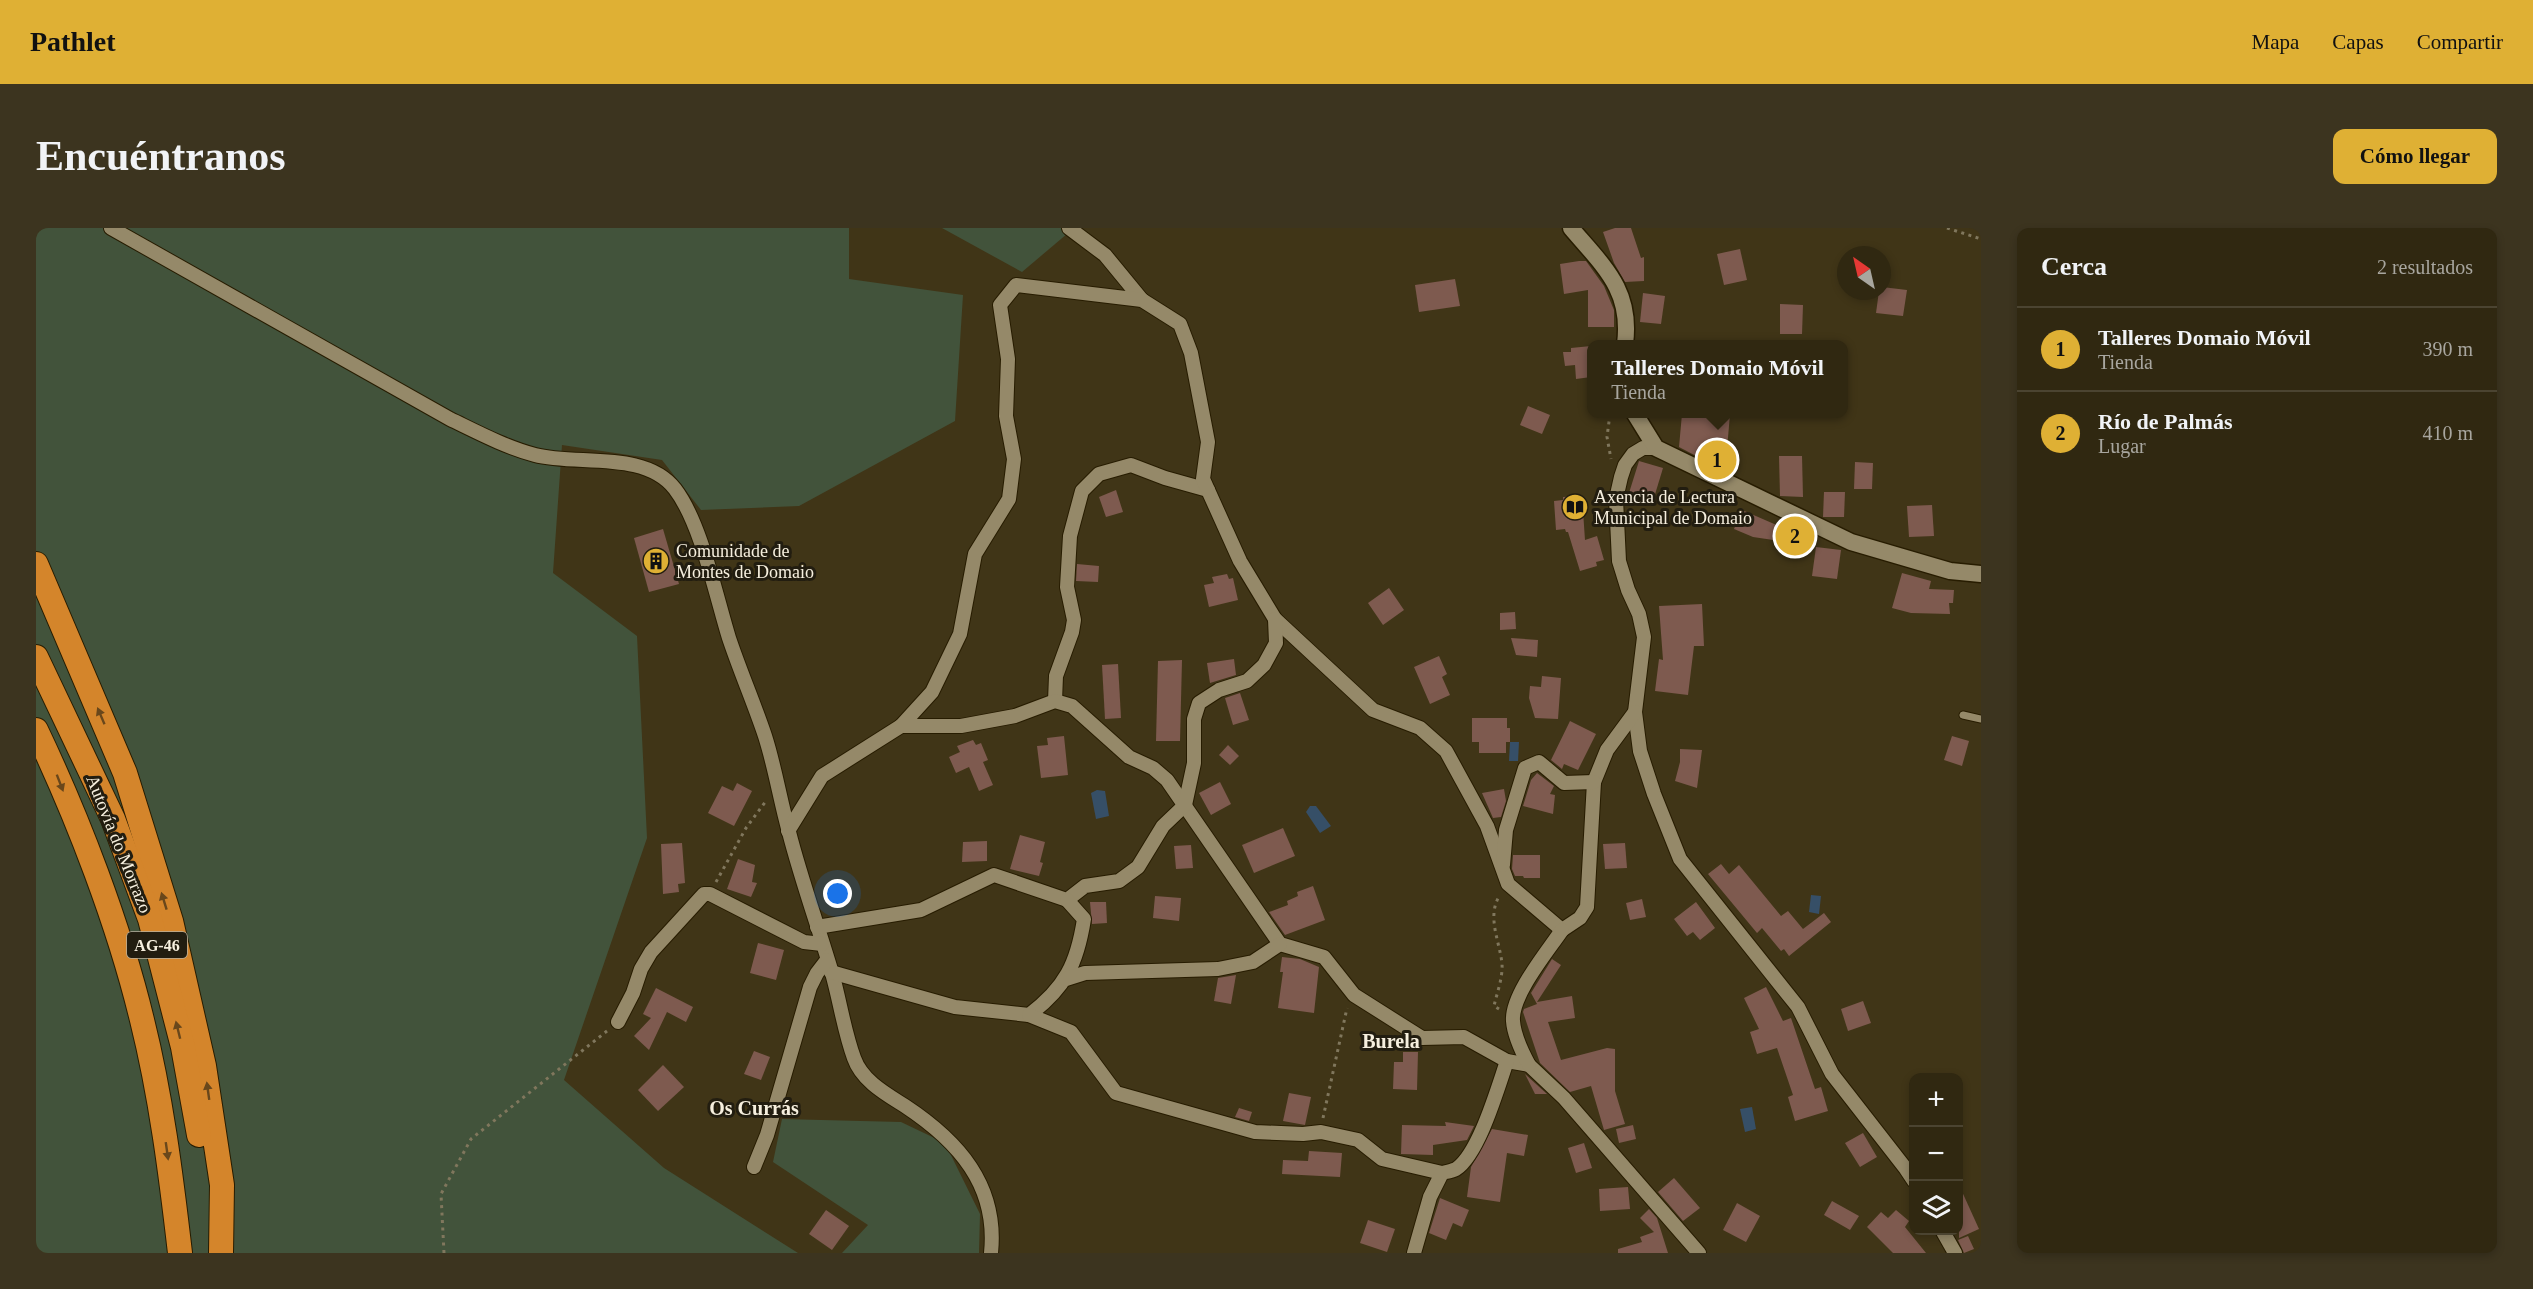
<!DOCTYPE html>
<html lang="es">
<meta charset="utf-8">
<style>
body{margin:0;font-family:"Times New Roman",serif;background:#3c341f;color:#f1f3f6}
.controls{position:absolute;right:18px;bottom:18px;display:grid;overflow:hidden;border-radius:12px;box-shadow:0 3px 9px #0003}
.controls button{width:54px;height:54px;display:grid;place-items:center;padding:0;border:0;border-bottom:2px solid #4b4431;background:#302811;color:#f1f3f6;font:30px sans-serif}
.compass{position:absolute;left:1801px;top:18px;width:54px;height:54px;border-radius:50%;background:#302811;box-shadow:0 3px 9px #0003;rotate:326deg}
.you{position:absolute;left:802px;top:666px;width:21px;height:21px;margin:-15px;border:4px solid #fff;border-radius:50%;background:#1a73e8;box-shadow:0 0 0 9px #1a73e833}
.badge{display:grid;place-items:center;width:39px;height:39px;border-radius:50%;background:#dfb034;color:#111;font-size:20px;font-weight:700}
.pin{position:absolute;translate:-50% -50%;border:3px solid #fff;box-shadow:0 2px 6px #0006}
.popup{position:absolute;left:1551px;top:112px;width:261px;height:78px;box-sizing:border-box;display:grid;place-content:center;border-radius:12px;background:#302811;filter:drop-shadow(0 2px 4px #0005);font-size:20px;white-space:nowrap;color:#a8a69f}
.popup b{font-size:22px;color:#f1f3f6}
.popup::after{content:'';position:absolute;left:50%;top:100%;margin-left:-12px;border:12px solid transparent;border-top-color:#302811}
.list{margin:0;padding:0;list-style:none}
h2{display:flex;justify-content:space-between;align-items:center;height:78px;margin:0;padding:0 24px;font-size:26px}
h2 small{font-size:20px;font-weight:400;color:#a8a69f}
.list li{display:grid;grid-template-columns:39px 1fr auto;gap:18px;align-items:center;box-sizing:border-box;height:84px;padding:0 24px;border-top:2px solid #4b4431}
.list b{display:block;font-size:22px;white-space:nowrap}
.list p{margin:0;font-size:20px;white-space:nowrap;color:#a8a69f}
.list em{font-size:20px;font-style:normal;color:#a8a69f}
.icon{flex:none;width:33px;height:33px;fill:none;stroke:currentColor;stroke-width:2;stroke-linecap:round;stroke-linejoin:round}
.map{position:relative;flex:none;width:1945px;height:1025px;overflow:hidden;border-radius:12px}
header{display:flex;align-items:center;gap:36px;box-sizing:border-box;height:84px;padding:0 30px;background:#dfb034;color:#111}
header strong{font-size:28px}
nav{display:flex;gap:33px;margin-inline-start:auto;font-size:21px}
.intro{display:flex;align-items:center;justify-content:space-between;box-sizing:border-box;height:144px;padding:0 36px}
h1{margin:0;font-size:42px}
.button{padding:15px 27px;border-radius:12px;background:#dfb034;color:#111;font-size:21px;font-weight:700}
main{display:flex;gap:36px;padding:0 36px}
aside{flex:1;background:#302811;border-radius:12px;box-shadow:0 3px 9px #0003}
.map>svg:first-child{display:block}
.green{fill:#42533b}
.water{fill:#364f67}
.building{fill:#7e5a4f}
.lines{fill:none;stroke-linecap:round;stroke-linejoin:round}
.service-casing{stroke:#271c00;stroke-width:9}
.minor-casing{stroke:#271c00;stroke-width:16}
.tertiary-casing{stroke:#271c00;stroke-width:19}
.motorway-casing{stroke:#271c00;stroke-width:26}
.path{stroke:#80775d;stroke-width:3;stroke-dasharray:3 4.5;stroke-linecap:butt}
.service{stroke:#958969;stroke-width:7}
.minor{stroke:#958969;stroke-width:14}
.tertiary{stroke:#958969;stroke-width:16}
.motorway{stroke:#d4852b;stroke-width:24}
.oneway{fill:#69471b}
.labels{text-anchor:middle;stroke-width:6;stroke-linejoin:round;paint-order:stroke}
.shield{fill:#221d10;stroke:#b6b0a0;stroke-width:1.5}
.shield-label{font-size:16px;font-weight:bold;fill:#f6efde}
.poi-label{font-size:18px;fill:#f6efde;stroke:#221d10;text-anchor:start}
.street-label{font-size:18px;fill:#f6efde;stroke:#221d10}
.neighbourhood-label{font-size:20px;font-weight:bold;fill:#f6efde;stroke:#221d10}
</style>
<header>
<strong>Pathlet</strong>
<nav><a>Mapa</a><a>Capas</a><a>Compartir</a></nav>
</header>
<div class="intro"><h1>Encuéntranos</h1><a class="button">Cómo llegar</a></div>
<main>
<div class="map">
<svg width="1945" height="1025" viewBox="0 0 1945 1025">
<rect width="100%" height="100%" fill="#403517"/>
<!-- green -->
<g class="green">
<path d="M 0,0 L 813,0 L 813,51 L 927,67 L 919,193 L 763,278 L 665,282 L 626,232 L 526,217 L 517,345 L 601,408 L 611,610 L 528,852 L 628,940 L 762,1025 L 0,1025 Z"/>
<path d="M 906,0 L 1038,0 L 986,44 Z"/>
<path d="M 746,891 L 865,894 L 909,915 L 944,986 L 943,1025 L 806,1025 L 832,997 L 737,934 Z"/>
</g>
<!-- water -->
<g class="water">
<path d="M 1474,514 L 1483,514 L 1482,533 L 1473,533 Z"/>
<path d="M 1061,562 L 1069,563 L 1073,588 L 1060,591 L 1055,565 Z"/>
<path d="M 1274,578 L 1280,578 L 1295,598 L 1284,605 L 1270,584 Z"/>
<path d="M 1775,667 L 1785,668 L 1783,686 L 1773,684 Z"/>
<path d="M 1716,879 L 1720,901 L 1709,904 L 1704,881 Z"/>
</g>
<!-- building -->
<g class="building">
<path d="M 1579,0 L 1595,0 L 1605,30 L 1608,29 L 1608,53 L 1589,54 L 1578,35 L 1567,4 Z"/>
<path d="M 1704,21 L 1711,52 L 1688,57 L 1681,26 Z"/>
<path d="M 1543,33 L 1550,33 L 1568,58 L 1578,82 L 1578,99 L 1552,99 L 1552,62 L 1528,66 L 1524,36 Z"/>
<path d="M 1419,51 L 1424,78 L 1383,84 L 1379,57 Z"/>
<path d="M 1846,59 L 1871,62 L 1867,88 L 1840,85 L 1843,63 L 1846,63 Z"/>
<path d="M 1607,65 L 1629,68 L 1625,96 L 1604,94 Z"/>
<path d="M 1744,76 L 1767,77 L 1766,106 L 1744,106 Z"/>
<path d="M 1555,118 L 1555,149 L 1540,151 L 1539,137 L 1529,138 L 1527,124 L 1535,124 L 1535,120 Z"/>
<path d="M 1492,178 L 1514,187 L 1506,206 L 1484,197 Z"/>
<path d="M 1646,186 L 1694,186 L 1690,233 L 1666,231 L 1643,219 Z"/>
<path d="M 1743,228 L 1766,228 L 1767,269 L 1744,268 Z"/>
<path d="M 1603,233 L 1627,240 L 1617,273 L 1593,265 Z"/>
<path d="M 1819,234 L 1837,235 L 1836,261 L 1818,261 Z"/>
<path d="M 1080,262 L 1087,284 L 1070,289 L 1063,269 Z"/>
<path d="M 1788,264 L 1809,264 L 1808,289 L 1787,289 Z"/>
<path d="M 1546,268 L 1549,312 L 1561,308 L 1568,332 L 1560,334 L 1561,338 L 1544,343 L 1532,304 L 1530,304 L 1529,301 L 1520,302 L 1518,273 L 1527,272 L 1527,269 Z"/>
<path d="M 1896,277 L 1898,308 L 1873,309 L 1871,278 Z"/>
<path d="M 1706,282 L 1750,301 L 1779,315 L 1778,318 L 1717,309 L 1698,301 Z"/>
<path d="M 627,301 L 643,356 L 613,364 L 598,310 Z"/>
<path d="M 1780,319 L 1805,322 L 1801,351 L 1776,348 Z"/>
<path d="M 1041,336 L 1063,338 L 1062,354 L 1040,353 Z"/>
<path d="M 1866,345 L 1895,353 L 1893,361 L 1918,362 L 1917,375 L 1913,375 L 1914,386 L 1875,385 L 1856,380 Z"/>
<path d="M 1191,346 L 1193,351 L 1197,350 L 1202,372 L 1173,379 L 1168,357 L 1178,355 L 1176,349 Z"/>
<path d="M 1353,360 L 1368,382 L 1347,397 L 1332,375 Z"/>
<path d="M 1666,376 L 1668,418 L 1658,418 L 1652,467 L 1619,463 L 1623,431 L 1627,432 L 1623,378 Z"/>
<path d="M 1479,384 L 1480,401 L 1464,402 L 1464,385 Z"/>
<path d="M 1475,410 L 1502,412 L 1501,429 L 1480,427 Z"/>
<path d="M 1403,428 L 1411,446 L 1406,449 L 1414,467 L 1394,476 L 1378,439 Z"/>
<path d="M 1198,431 L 1200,447 L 1174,455 L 1171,435 Z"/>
<path d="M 1146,432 L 1144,513 L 1120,513 L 1122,433 Z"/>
<path d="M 1082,436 L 1085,490 L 1069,491 L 1066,437 Z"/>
<path d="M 1506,448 L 1525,450 L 1522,491 L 1499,490 L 1493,470 L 1494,458 L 1505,459 Z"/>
<path d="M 1204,465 L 1213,492 L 1197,497 L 1189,470 Z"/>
<path d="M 1436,490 L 1471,490 L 1471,500 L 1474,500 L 1474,514 L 1470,514 L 1470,525 L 1443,525 L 1443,514 L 1436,514 Z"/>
<path d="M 1534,493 L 1560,506 L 1542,542 L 1528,536 L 1526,541 L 1515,532 Z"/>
<path d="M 1028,508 L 1032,547 L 1005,550 L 1001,518 L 1012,517 L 1011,510 Z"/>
<path d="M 1916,508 L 1933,513 L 1926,538 L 1908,532 Z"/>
<path d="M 937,512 L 940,517 L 945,515 L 952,532 L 947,534 L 957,557 L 943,563 L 933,539 L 920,545 L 913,529 L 924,524 L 921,518 Z"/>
<path d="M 1192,517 L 1203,528 L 1194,537 L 1183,527 Z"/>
<path d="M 1644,521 L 1666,522 L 1661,560 L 1639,553 L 1644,534 Z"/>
<path d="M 1501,545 L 1518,558 L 1514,566 L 1519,567 L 1517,586 L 1487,578 L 1495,552 Z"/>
<path d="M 1184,554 L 1195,576 L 1175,587 L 1163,565 Z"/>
<path d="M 701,555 L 716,563 L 698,598 L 672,585 L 686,558 L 697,563 Z"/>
<path d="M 1468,561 L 1470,573 L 1465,589 L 1457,590 L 1446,565 Z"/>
<path d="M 1247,600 L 1259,628 L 1218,645 L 1206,617 Z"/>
<path d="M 984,607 L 1009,614 L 1004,634 L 1007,635 L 1003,648 L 974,641 Z"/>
<path d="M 951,613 L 951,633 L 926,634 L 927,614 Z"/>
<path d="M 646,615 L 649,655 L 642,656 L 643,664 L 627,666 L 625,616 Z"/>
<path d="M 1589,615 L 1591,640 L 1569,641 L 1567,616 Z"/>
<path d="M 1155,617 L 1157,640 L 1140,641 L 1138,618 Z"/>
<path d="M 1477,627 L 1504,627 L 1504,650 L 1488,650 L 1487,648 L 1479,648 L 1476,641 Z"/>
<path d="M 702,631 L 719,637 L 716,654 L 721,655 L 715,669 L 691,661 Z"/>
<path d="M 1685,636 L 1693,646 L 1703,637 L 1745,688 L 1752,683 L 1767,701 L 1788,685 L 1795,694 L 1753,728 L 1748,721 L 1745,723 L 1726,700 L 1721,705 L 1672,646 Z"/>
<path d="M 1277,658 L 1289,692 L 1249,707 L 1233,684 L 1252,677 L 1251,673 L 1262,668 L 1261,664 Z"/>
<path d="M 1119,668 L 1145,670 L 1143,693 L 1117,690 Z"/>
<path d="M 1606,671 L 1610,689 L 1594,692 L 1590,675 Z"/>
<path d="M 1054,674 L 1070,674 L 1071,695 L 1056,696 Z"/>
<path d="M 1660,674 L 1679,700 L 1664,712 L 1657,704 L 1651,708 L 1638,691 Z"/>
<path d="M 722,715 L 748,722 L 740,752 L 714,745 Z"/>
<path d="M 1246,729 L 1264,731 L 1283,739 L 1278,785 L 1242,780 L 1247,744 L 1244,744 Z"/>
<path d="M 1516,731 L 1525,737 L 1501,774 L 1536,768 L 1539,790 L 1512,794 L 1525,832 L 1571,820 L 1579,821 L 1579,863 L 1589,896 L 1568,902 L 1555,858 L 1534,864 L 1504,835 L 1487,784 L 1488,781 L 1501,776 L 1495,765 Z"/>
<path d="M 1200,747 L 1195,776 L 1178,773 L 1182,750 Z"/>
<path d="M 1730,759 L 1747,793 L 1755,790 L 1779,861 L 1785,859 L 1792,883 L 1759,893 L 1752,869 L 1757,867 L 1741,820 L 1721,826 L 1714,804 L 1723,801 L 1708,770 Z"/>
<path d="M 620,760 L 657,779 L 650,794 L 631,784 L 613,822 L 598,808 L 615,790 L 607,786 Z"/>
<path d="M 1827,773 L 1835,795 L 1812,803 L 1805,781 Z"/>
<path d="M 718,823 L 734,829 L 725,852 L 708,846 Z"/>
<path d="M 1367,824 L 1382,824 L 1381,862 L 1357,861 L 1358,834 L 1367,834 Z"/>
<path d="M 627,837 L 648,859 L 622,883 L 602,862 Z"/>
<path d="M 1489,846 L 1511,866 L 1499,866 Z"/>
<path d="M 1253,865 L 1275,869 L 1269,897 L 1247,893 Z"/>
<path d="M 1203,880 L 1216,884 L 1213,893 L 1199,889 Z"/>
<path d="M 1409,894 L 1438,898 L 1431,912 L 1397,917 L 1397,927 L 1365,926 L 1366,897 L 1410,898 Z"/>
<path d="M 1597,897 L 1600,911 L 1583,915 L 1580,901 Z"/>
<path d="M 1456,901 L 1492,907 L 1488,928 L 1471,925 L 1464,974 L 1431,969 L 1435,939 Z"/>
<path d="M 1827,905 L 1841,929 L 1824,939 L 1809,915 Z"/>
<path d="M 1548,915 L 1556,940 L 1540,945 L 1532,920 Z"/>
<path d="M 1273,923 L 1306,925 L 1304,949 L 1246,946 L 1247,932 L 1272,933 Z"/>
<path d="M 1638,950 L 1664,980 L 1647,993 L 1622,964 Z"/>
<path d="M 1923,957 L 1943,1001 L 1923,1010 Z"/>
<path d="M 1592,959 L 1594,981 L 1564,983 L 1563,961 Z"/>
<path d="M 1404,970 L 1433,982 L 1426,999 L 1417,995 L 1410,1012 L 1393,1005 Z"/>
<path d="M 1796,973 L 1823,988 L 1814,1002 L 1788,987 Z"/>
<path d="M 1701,975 L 1724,988 L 1710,1014 L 1687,1002 Z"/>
<path d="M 1613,981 L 1621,990 L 1632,1025 L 1582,1025 L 1582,1021 L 1606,1014 L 1604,1009 L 1618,1004 L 1604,990 Z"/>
<path d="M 790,982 L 813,998 L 796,1022 L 773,1006 Z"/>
<path d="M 1860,982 L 1873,993 L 1869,999 L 1890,1025 L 1857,1025 L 1831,999 L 1845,984 L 1852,990 Z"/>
<path d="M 1332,992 L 1359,1001 L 1351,1024 L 1324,1015 Z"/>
<path d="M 1932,1008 L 1938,1021 L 1928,1025 L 1922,1012 Z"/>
</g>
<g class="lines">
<defs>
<path id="service" d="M 1927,487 L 1945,491"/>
<g id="minor">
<path d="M 75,0 L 414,191 C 441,204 469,219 499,227 C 541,238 609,222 639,261 C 665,295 680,368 693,410 C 704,443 718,475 729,508 C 739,539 744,572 753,604 C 765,651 782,698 796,745 C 804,773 808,803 818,830 C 826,853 850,866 869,878 C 922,913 962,957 955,1025"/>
<path d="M 1033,0 L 1069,27 L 1106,72"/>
<path d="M 1620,220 L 1607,220 L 1597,226 L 1589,237 L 1585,249 L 1580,271 L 1583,333 L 1592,362 L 1603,386 L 1608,409 L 1599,484 L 1604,523 L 1618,566 L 1644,631 L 1762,779 L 1796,846 L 1870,941 L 1878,953"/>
<path d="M 1019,473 L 1020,448 L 1036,404 L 1038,392 L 1031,359 L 1034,308 L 1046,263 L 1063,246 L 1095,237 L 1129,250 L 1172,262"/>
<path d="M 865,498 L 896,464 L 924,406 L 939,326 L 973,271 L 978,231 L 970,188 L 972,131 L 964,77 L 980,57 L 1106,72 L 1144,96 L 1155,125 L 1172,214 L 1167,251 L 1204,333 L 1239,391 L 1337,482 L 1384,500 L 1410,523 L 1451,598 L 1472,656 L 1526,702 L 1544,690 L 1551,679 L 1558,554 L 1571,522 L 1599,484"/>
<path d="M 752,603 L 786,548 L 865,498 L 925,498 L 979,488 L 1019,473 L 1036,478 L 1093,529 L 1117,540 L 1131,552 L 1244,716 L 1288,729 L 1318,767 L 1386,810 L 1428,809 L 1471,833 L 1493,837 L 1528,870 L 1663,1025"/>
<path d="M 1467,637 L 1470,602 L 1489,540 L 1503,534 L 1528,555 L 1558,554"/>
<path d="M 781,699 L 885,682 L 958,647 L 1031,672 L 1049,658 L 1083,653 L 1102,639 L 1127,598 L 1149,577 L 1158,535 L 1158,491 L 1163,475 L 1183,462 L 1211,453 L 1228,437 L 1240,415 L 1239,391"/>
<path d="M 795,744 L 919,779 L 993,787 C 1029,760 1041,736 1048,691 L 1031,672"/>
<path d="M 1030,751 L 1049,745 L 1182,741 L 1217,734 L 1244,716"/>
<path d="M 993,787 L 1035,804 L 1080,865 L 1219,904 L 1267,906 L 1285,904 L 1322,912 L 1346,931 L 1406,945"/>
<path d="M 582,794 L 597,765 L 605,741 L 615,724 L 668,666 L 674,666 L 768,714 L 786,716"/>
<path d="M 1493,837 C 1486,824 1478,808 1477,793 C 1475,767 1512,723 1526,702"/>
<path d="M 718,939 L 731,907 L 774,759 L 781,745 L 791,732"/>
<path d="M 1906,1002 L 1919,1025"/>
<path d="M 1378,1025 L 1394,969 L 1406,945 C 1410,944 1416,943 1420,941 C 1443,926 1462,859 1471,833"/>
</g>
<g id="tertiary">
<path d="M 1535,0 C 1568,39 1596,62 1589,116"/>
<path d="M 1599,186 L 1620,220 L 1815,314 L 1914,343 L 1945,346"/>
</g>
<g id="motorway">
<path d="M 0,336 L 89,545 L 135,693 L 168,838 L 186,957 L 185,1025"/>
<path d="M 0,429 L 77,591 L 114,691 L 147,819 L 163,907"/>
<path d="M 0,502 C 42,590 83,697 106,792 C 125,868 135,947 144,1025"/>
</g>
</defs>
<!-- service casing -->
<use href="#service" class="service-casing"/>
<!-- minor casing -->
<use href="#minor" class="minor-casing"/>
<!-- tertiary casing -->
<use href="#tertiary" class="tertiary-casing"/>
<!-- motorway casing -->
<use href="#motorway" class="motorway-casing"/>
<!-- path -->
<g class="path">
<path d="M 1911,0 L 1945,11"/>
<path d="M 1574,186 L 1571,209 L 1575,231"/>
<path d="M 680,654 L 710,600 L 730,573"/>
<path d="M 1463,781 L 1458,778 C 1461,765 1467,749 1466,736 C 1464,714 1450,688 1464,667"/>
<path d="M 1287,890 L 1311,780"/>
<path d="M 408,1025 L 405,966 L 435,911 L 571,803"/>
</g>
<!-- service -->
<use href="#service" class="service"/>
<!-- minor -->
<use href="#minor" class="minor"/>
<!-- tertiary -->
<use href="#tertiary" class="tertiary"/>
<!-- motorway -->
<use href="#motorway" class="motorway"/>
</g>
<!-- one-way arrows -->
<defs><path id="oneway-solid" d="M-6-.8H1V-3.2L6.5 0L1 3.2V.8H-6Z" transform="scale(1.5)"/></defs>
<g class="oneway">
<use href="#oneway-solid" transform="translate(65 488) rotate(-113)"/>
<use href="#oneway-solid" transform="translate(24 555) rotate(69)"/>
<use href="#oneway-solid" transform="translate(128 673) rotate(-107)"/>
<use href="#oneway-solid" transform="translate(142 802) rotate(-104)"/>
<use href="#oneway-solid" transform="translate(172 863) rotate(-98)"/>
<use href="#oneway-solid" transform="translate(131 923) rotate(82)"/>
</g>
<!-- icons -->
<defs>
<symbol id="library-disc" viewBox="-11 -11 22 22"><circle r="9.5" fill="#dfb034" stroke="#221d10"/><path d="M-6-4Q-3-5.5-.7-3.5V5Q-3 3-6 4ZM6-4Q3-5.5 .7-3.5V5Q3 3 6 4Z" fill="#111"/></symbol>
<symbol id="building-disc" viewBox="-11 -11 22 22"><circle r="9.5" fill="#dfb034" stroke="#221d10"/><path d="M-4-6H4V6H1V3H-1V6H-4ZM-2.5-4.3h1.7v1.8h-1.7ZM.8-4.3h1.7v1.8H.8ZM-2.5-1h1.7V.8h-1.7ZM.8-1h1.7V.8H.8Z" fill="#111"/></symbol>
</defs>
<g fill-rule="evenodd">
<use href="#library-disc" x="1524" y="264" width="30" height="30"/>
<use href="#building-disc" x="605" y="318" width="30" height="30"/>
</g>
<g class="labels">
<!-- shield labels -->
<rect class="shield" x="91" y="704" width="60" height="26" rx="4.5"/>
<g class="shield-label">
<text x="121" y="723">AG-46</text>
</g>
<!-- poi labels -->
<g class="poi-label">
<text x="1558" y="275">Axencia de Lectura<tspan x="1558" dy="21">Municipal de Domaio</tspan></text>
<text x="640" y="329">Comunidade de<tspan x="640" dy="21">Montes de Domaio</tspan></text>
</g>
<!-- street labels -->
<g class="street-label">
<text transform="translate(83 616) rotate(68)" y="6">Autovía do Morrazo</text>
</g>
<!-- neighbourhood labels -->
<g class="neighbourhood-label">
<text x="1355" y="820">Burela</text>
<text x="718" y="887">Os Currás</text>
</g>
</g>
</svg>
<div class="controls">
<button>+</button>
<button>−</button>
<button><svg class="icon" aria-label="layers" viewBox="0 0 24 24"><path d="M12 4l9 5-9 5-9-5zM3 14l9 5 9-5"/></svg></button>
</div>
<svg class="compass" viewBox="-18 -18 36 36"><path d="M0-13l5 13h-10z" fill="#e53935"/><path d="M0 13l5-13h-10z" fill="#a8a69f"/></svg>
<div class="you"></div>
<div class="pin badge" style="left:1681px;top:232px">1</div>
<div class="popup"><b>Talleres Domaio Móvil</b>Tienda</div>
<div class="pin badge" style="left:1759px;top:308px">2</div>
</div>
<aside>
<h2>Cerca<small>2 resultados</small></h2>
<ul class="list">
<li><span class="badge">1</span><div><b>Talleres Domaio Móvil</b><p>Tienda</p></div><em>390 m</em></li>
<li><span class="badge">2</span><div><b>Río de Palmás</b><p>Lugar</p></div><em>410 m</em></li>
</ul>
</aside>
</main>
